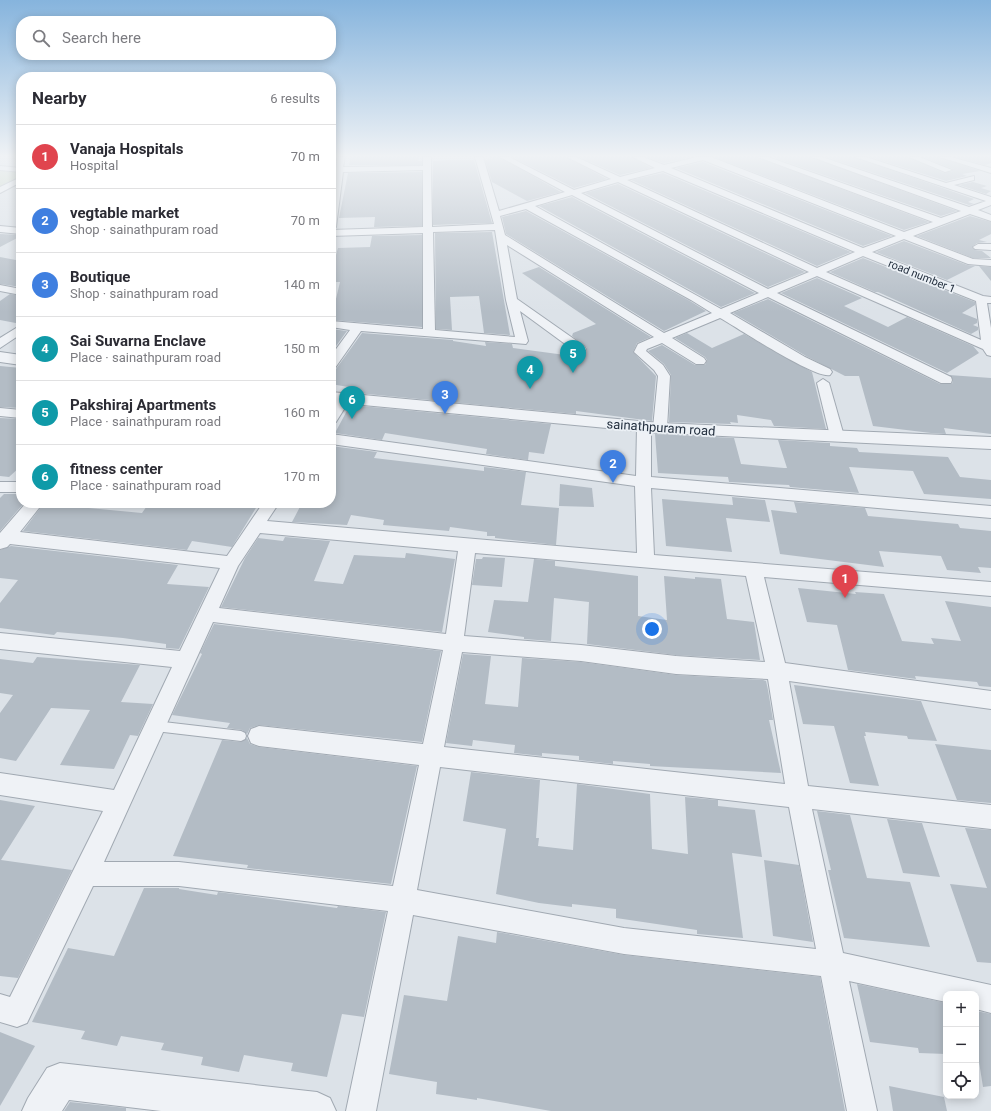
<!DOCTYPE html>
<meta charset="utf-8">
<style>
body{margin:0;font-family:Roboto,sans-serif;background:#f2f2f3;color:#2b2b33}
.controls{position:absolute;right:12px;bottom:12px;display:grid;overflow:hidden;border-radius:8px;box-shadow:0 2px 10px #0003}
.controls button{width:36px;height:36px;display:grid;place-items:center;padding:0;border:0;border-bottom:1px solid #e1e1e2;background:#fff;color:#2b2b33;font:20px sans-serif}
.you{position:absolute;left:652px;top:629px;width:14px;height:14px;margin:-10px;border:3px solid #fff;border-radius:50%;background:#1a73e8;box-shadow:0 0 0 6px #1a73e833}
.badge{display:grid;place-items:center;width:26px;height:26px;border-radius:50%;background:#db335d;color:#fff;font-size:13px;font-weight:700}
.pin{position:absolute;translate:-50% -33px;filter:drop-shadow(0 1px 2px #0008)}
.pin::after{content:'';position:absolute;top:21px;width:14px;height:12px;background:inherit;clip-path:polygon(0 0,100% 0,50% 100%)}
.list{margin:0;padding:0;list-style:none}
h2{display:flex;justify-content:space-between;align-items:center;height:52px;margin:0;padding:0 16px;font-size:17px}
h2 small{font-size:13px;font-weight:400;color:#7c7c81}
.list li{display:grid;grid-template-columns:26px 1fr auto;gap:12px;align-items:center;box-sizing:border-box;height:64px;padding:0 16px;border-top:1px solid #e1e1e2}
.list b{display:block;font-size:15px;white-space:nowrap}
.list p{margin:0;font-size:13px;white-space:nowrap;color:#7c7c81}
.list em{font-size:13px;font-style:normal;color:#7c7c81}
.icon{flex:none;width:22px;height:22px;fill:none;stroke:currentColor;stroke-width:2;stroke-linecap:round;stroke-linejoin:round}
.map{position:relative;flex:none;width:991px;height:1111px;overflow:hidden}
.search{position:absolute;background:#fff;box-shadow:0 2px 10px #0003;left:16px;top:16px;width:320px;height:44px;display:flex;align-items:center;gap:10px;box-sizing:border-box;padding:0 14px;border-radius:16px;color:#7c7c81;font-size:15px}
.panel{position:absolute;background:#fff;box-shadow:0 2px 10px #0003;left:16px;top:72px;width:320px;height:436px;border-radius:16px}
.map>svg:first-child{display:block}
.green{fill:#c4d3bd}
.building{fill:#b3bcc5}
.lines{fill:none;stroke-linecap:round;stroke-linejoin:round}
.service-casing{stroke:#a1a9b2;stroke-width:2}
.minor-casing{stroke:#a1a9b2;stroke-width:2}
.tertiary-casing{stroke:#a1a9b2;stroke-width:2}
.service{fill:#eff2f6;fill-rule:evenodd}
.minor{fill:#eff2f6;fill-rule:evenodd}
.tertiary{fill:#eff2f6;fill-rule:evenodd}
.labels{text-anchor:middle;stroke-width:3.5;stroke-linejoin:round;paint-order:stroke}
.far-street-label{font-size:11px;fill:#253140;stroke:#ecf1f6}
.street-label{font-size:13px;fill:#253140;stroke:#ecf1f6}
</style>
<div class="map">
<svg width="991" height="1111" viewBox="0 0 991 1111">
<rect width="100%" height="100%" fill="#dce2e8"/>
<!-- green -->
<path class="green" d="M 0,168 L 21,170 L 21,179 L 0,190 Z"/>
<!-- building -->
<g class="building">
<path d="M 351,157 L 419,157 L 418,161 L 422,161 L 422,165 L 349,165 Z"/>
<path d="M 487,157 L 499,157 L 561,192 L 527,201 L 492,182 L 485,160 L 493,159 Z"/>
<path d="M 512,157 L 566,157 L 607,179 L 574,188 Z"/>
<path d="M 579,157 L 632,157 L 651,168 L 620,175 Z"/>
<path d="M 646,157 L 692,157 L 664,163 Z"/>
<path d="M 714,157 L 757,157 L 929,222 L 904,230 Z"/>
<path d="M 772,157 L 811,157 L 957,211 L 941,216 Z"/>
<path d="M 826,157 L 854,157 L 974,199 L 968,202 L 974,204 L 969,205 Z"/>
<path d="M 870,157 L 908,157 L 944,173 L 953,171 L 953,169 L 922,157 L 939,157 L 980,171 L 962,174 L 967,176 L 946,181 Z"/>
<path d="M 955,157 L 991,157 L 991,163 L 985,165 Z"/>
<path d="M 452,160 L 474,160 L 492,223 L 433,225 L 433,161 Z"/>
<path d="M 703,162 L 892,236 L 863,246 L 676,168 Z"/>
<path d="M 422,172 L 422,226 L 374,227 L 375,217 L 339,218 L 348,173 Z"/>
<path d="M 663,173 L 851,252 L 817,266 L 631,180 Z"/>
<path d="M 973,182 L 987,186 L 981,188 L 991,191 L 986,194 L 959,185 Z"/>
<path d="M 618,184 L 805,272 L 768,287 L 585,193 Z"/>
<path d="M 572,197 L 755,293 L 721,307 L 539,206 Z"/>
<path d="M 526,211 L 690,301 L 706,311 L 664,331 L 506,234 L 502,217 Z"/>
<path d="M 970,216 L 991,222 L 991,234 L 979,240 L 987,242 L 977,243 L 972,247 L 975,250 L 982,251 L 991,258 L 973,258 L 917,236 Z"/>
<path d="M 492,232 L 510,335 L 484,333 L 479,296 L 450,297 L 452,330 L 436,329 L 435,233 Z"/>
<path d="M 0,234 L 21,235 L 21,236 L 0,247 Z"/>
<path d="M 422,235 L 422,327 L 331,320 L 340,282 L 331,282 L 331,273 L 338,248 L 370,247 L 372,236 Z"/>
<path d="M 904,241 L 967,265 L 975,266 L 947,280 L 876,252 Z"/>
<path d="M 0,257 L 21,261 L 21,287 L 0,284 Z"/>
<path d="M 863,258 L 975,302 L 975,305 L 962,313 L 977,319 L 977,323 L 973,325 L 978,327 L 978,330 L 971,334 L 878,292 L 875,292 L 830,272 Z"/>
<path d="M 979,266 L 991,267 L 991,281 Z"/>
<path d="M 539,267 L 651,337 L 637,343 L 633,352 L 656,376 L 652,421 L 576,411 L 576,414 L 357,393 L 360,389 L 331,384 L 331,370 L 336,369 L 362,333 L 453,340 L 453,341 L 486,346 L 485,342 L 512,344 L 513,348 L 565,355 L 568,348 L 576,354 L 585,353 L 587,348 L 572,336 L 573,333 L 596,324 L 522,273 Z"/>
<path d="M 817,278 L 862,298 L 844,306 L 888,327 L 907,317 L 973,346 L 979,353 L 947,373 L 781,293 Z"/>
<path d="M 10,294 L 21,296 L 21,324 L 0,320 L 0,301 Z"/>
<path d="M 768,299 L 940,384 L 952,384 L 953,380 L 949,375 L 991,378 L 991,434 L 944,428 L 946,434 L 931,433 L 873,426 L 859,376 L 845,376 L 806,356 L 733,313 Z"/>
<path d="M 331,329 L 347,331 L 331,353 Z"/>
<path d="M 687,333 L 712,348 L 744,334 L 812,372 L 826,429 L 774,426 L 771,420 L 737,415 L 738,423 L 730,422 L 731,424 L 669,422 L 671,375 L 664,364 L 648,351 L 662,345 L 695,365 L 705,365 L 707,360 L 705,357 L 675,338 Z"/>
<path d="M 0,366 L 21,368 L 21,408 L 0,407 Z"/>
<path d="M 350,405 L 551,424 L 544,454 L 529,452 L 528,460 L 486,454 L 487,449 L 385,433 L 382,440 L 335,433 Z"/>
<path d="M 0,418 L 21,419 L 21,466 L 9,477 L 0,476 Z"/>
<path d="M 655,434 L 734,438 L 741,464 L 784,468 L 787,468 L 778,440 L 830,443 L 830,446 L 857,448 L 859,452 L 948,457 L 960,477 L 991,480 L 991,499 L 924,494 L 913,471 L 849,467 L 859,493 L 790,487 L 789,485 L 729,482 L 728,477 L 658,473 Z"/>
<path d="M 331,446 L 377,452 L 374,458 L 484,471 L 484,467 L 526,472 L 521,505 L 559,508 L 556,545 L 495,538 L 495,536 L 487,536 L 487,532 L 450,527 L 449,531 L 383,525 L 384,520 L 351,515 L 347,525 L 292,522 L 302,503 L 331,503 Z"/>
<path d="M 560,484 L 592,488 L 594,507 L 559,506 Z"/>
<path d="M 4,494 L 21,494 L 21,503 L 24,503 L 0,531 L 0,498 Z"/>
<path d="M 732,497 L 765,500 L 770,522 L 726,518 L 732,552 L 666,546 L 662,499 L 733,505 Z"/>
<path d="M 794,502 L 865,508 L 868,516 L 958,524 L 960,528 L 991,531 L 991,568 L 978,567 L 981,573 L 947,570 L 941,556 L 879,551 L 884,567 L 780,554 L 771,510 L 797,513 Z"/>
<path d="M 44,503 L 81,503 L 78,507 L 142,513 L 149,503 L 259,503 L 232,547 L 192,541 L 187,550 L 23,531 Z"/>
<path d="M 285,537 L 330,541 L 314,581 L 343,584 L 354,555 L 405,558 L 406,553 L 455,559 L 442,632 L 221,607 L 245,558 L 258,538 L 283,541 Z"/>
<path d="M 11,546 L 178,565 L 167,584 L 209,587 L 179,649 L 166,648 L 166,644 L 123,638 L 57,632 L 54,635 L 0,628 L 0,603 L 18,580 L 0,578 L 0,550 Z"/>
<path d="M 483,557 L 505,558 L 502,587 L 472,585 L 476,559 L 482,559 Z"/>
<path d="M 534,559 L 555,561 L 555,566 L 638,576 L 638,616 L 667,620 L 664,576 L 695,579 L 695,577 L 721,579 L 727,619 L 754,622 L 760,660 L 676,655 L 587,644 L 589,602 L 554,598 L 551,641 L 524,639 L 524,637 L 488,632 L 494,600 L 528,602 Z"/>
<path d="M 798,588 L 856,594 L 855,592 L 884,594 L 902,641 L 934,644 L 931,638 L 961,641 L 945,601 L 991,607 L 991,687 L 979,686 L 977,682 L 915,676 L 916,679 L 848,670 L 837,625 L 807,622 Z"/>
<path d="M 214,624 L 441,651 L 422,742 L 259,725 L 250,728 L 247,734 L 242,730 L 227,728 L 230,723 L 172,715 L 202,654 L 200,653 Z"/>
<path d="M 463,654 L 491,656 L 485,704 L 518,707 L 522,658 L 581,662 L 676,675 L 763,680 L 766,681 L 768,690 L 773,720 L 769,720 L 781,773 L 650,766 L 650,764 L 613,761 L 613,764 L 579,760 L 579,756 L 542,753 L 542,756 L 514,753 L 515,745 L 473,740 L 472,746 L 446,743 Z"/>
<path d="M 37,657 L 140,665 L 121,702 L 153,704 L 138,736 L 130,735 L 114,769 L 60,765 L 90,710 L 51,708 L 16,761 L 0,758 L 0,713 L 13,695 L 0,693 L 0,659 L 33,663 Z"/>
<path d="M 794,685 L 921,701 L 937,741 L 908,739 L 907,736 L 865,732 L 866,736 L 864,736 L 879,786 L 850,783 L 834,726 L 803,724 Z"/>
<path d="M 247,738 L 250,744 L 259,747 L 417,766 L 391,884 L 247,868 L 248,865 L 173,856 L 222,740 L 241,742 Z"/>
<path d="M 935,744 L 991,750 L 991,803 L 957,800 Z"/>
<path d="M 471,772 L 540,780 L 536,838 L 539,838 L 538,846 L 573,850 L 577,784 L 650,794 L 652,849 L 688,854 L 685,797 L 718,800 L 718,806 L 755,810 L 762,857 L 732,853 L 743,938 L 697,934 L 697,930 L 616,918 L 616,909 L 572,904 L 572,907 L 539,903 L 496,894 L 506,829 L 463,821 Z"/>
<path d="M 0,800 L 35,806 L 1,860 L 72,870 L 18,978 L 0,976 Z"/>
<path d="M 817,811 L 850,815 L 867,878 L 910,882 L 930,947 L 844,938 L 828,870 L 831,870 Z"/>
<path d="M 887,819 L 922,823 L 940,877 L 903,873 Z"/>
<path d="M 965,828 L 991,830 L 991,963 L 977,962 L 950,884 L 987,888 Z"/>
<path d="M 764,860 L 799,865 L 813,942 L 773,936 Z"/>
<path d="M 144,888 L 179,888 L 179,889 L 217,895 L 218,892 L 337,908 L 338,906 L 386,912 L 364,1017 L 342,1014 L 327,1077 L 291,1071 L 293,1063 L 244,1055 L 239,1072 L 201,1065 L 203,1057 L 161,1050 L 164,1043 L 121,1036 L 117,1046 L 81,1039 L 85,1031 L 32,1022 L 68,948 L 114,956 Z"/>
<path d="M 497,932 L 624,955 L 820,977 L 845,1111 L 551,1111 L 477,1098 L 477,1100 L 436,1094 L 437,1082 L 389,1074 L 404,995 L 447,1001 L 458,936 L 496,943 Z"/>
<path d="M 857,984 L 946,1003 L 946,1054 L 919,1053 L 918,1048 L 870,1042 Z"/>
<path d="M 976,1011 L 991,1014 L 991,1086 L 983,1087 L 976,1043 Z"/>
<path d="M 0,1032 L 35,1046 L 0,1106 Z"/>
<path d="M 889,1086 L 944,1097 L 947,1111 L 893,1111 Z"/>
<path d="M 70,1102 L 126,1108 L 126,1111 L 64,1111 Z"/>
</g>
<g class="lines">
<defs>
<path id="service" d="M 155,721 L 241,731 L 245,733 L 246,736 L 245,739 L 241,741 L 155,731 L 152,729 L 150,726 L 152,723 Z"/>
<g id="minor">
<path d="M 337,157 L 345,157 L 343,167 L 423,166 L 423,157 L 431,157 L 432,227 L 494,224 L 475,157 L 483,157 L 499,211 L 565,192 L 500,157 L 509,157 L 574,190 L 611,179 L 567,157 L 576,157 L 620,177 L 655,168 L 633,157 L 643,157 L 664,165 L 697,157 L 711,157 L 904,232 L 933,222 L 758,157 L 768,157 L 941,218 L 961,211 L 812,157 L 822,157 L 969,207 L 986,201 L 855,157 L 866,157 L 946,183 L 974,176 L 974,180 L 954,185 L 991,197 L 991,205 L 978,210 L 991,215 L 991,221 L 970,214 L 913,236 L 973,259 L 991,260 L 991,266 L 968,264 L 904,239 L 872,252 L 983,296 L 991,297 L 991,303 L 987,303 L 991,328 L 991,356 L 987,355 L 983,349 L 817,276 L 777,293 L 951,377 L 952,380 L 951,383 L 941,383 L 768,297 L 730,313 L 805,357 L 830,369 L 832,372 L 830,375 C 815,379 738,328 720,318 L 672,338 L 704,358 L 706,361 L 704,364 L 696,364 L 662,343 L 647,349 L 646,351 L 663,365 L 670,376 L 667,428 L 665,431 L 655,431 L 653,428 L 658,376 L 654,370 L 634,352 L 638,344 L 654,337 L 507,245 L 517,299 L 584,346 L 586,349 L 584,352 L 576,352 L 520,311 L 528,341 L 526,344 L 361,331 L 335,368 L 331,369 L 331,356 L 350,330 L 331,327 L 331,321 L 423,329 L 423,233 L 331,236 L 331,230 L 423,227 L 423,170 L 343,172 L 336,227 L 331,230 L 331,197 L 335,172 L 331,172 L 331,168 L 336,168 ZM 703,160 L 896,236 L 863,248 L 671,168 ZM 663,171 L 855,252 L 817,268 L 627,180 ZM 618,182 L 809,272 L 768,289 L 581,193 ZM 572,195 L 759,293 L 721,309 L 535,206 ZM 526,209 L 691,300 L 712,313 L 664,333 L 505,235 L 500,216 ZM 495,230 L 506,300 L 515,337 L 435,330 L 433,232 ZM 863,256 L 976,301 L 981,340 L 826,272 Z"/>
<path d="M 909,157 L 919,157 L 952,170 L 945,172 Z"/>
<path d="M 940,157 L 951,157 L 991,168 L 991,173 Z"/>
<path d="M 0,166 L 21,168 L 21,172 L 0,170 Z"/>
<path d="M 21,177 L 21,182 L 0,193 L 0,187 Z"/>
<path d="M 0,226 L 21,228 L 21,234 L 0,232 Z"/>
<path d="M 978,244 L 991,244 L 991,250 L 975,249 L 973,247 Z"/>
<path d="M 0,285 L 21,289 L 21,295 L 0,291 Z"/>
<path d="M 21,325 L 21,334 L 0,348 L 0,338 Z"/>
<path d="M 823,379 L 829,383 L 844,436 L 842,439 L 832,439 L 830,436 L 817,383 Z"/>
<path d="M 344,394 L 349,395 L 351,398 L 336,422 L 331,423 L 331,408 L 339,395 Z"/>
<path d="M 0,408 L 21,410 L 21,418 L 0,416 Z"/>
<path d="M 644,423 L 649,424 L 651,427 L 651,477 L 991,506 L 991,518 L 651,488 L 654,555 L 991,582 L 991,596 L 764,577 L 785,663 L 991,691 L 991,709 L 789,681 L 808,786 L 991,805 L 991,829 L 812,809 L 843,953 L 991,985 L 991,1013 L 976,1009 L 976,994 L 946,994 L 946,1002 L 849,981 L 877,1111 L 847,1111 L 821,976 L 624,954 L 413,915 L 376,1111 L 346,1111 L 388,911 L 179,886 L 93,886 L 27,1023 L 17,1027 L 0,1022 L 0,994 L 10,997 L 103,811 L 0,795 L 0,773 L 114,790 L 172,667 L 0,649 L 0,633 L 180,651 L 220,568 L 10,544 L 7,547 L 0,549 L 0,533 L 26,503 L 43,503 L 20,532 L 227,556 L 263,503 L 279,503 L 267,521 L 637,553 L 635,486 L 331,444 L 331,434 L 636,476 L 637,427 L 639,424 ZM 260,533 L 458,551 L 446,634 L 219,608 L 238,566 ZM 475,553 L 746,576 L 765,662 L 676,656 L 581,645 L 464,636 ZM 213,622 L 443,650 L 423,744 L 259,726 L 251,729 L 248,736 L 251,743 L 259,746 L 419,765 L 393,886 L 179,862 L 104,862 ZM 462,652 L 581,661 L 676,674 L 768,679 L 785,784 L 444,747 ZM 440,767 L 789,807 L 816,949 L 624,928 L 417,890 Z"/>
<rect x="0" y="482" width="21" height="10"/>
</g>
<g id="tertiary">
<path d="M 0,352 L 21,355 L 21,365 L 0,362 Z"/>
<path d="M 331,392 L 660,423 L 991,437 L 991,449 L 660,433 L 331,402 Z"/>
<path d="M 60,1063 L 317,1092 L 330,1098 L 336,1111 L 161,1111 L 69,1100 L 62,1111 L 22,1111 L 28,1098 L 47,1068 Z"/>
</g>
</defs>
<!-- service casing -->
<use href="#service" class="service-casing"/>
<!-- minor casing -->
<use href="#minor" class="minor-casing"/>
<!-- tertiary casing -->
<use href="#tertiary" class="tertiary-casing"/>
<!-- service -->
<use href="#service" class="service"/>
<!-- minor -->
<use href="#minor" class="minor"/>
<!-- tertiary -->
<use href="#tertiary" class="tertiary"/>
</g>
<!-- sky -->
<linearGradient id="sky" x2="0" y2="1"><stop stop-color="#86b4dd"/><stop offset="0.5" stop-color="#eff2f5"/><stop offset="1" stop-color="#eff2f5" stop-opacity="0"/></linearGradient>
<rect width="991" height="312" fill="url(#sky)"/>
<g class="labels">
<!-- far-street labels -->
<g class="far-street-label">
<text transform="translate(922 276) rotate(22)" y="4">road number 1</text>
</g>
<!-- street labels -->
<g class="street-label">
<text transform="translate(661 427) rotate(4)" y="5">sainathpuram road</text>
</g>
</g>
</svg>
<div class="controls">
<button>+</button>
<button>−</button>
<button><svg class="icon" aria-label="locate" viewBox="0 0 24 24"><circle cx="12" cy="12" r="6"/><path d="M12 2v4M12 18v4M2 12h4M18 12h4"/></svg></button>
</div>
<div class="you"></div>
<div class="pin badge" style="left:845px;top:598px;background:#e0444e">1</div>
<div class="pin badge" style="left:613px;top:483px;background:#3f7fe0">2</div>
<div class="pin badge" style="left:445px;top:414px;background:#3f7fe0">3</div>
<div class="pin badge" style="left:530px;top:389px;background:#0f9aa8">4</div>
<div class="pin badge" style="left:573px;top:373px;background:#0f9aa8">5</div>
<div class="pin badge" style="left:352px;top:419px;background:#0f9aa8">6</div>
<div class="search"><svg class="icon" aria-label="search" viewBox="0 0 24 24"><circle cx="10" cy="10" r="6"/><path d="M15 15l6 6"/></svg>Search here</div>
<section class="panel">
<h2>Nearby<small>6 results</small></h2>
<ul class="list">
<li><span class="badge" style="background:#e0444e">1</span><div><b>Vanaja Hospitals</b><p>Hospital</p></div><em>70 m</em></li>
<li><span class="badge" style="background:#3f7fe0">2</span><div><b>vegtable market</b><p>Shop · sainathpuram road</p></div><em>70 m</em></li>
<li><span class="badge" style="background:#3f7fe0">3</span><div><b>Boutique</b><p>Shop · sainathpuram road</p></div><em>140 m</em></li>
<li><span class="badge" style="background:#0f9aa8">4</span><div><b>Sai Suvarna Enclave</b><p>Place · sainathpuram road</p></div><em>150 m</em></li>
<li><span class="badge" style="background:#0f9aa8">5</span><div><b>Pakshiraj Apartments</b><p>Place · sainathpuram road</p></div><em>160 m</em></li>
<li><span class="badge" style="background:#0f9aa8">6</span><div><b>fitness center</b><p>Place · sainathpuram road</p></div><em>170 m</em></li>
</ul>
</section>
</div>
